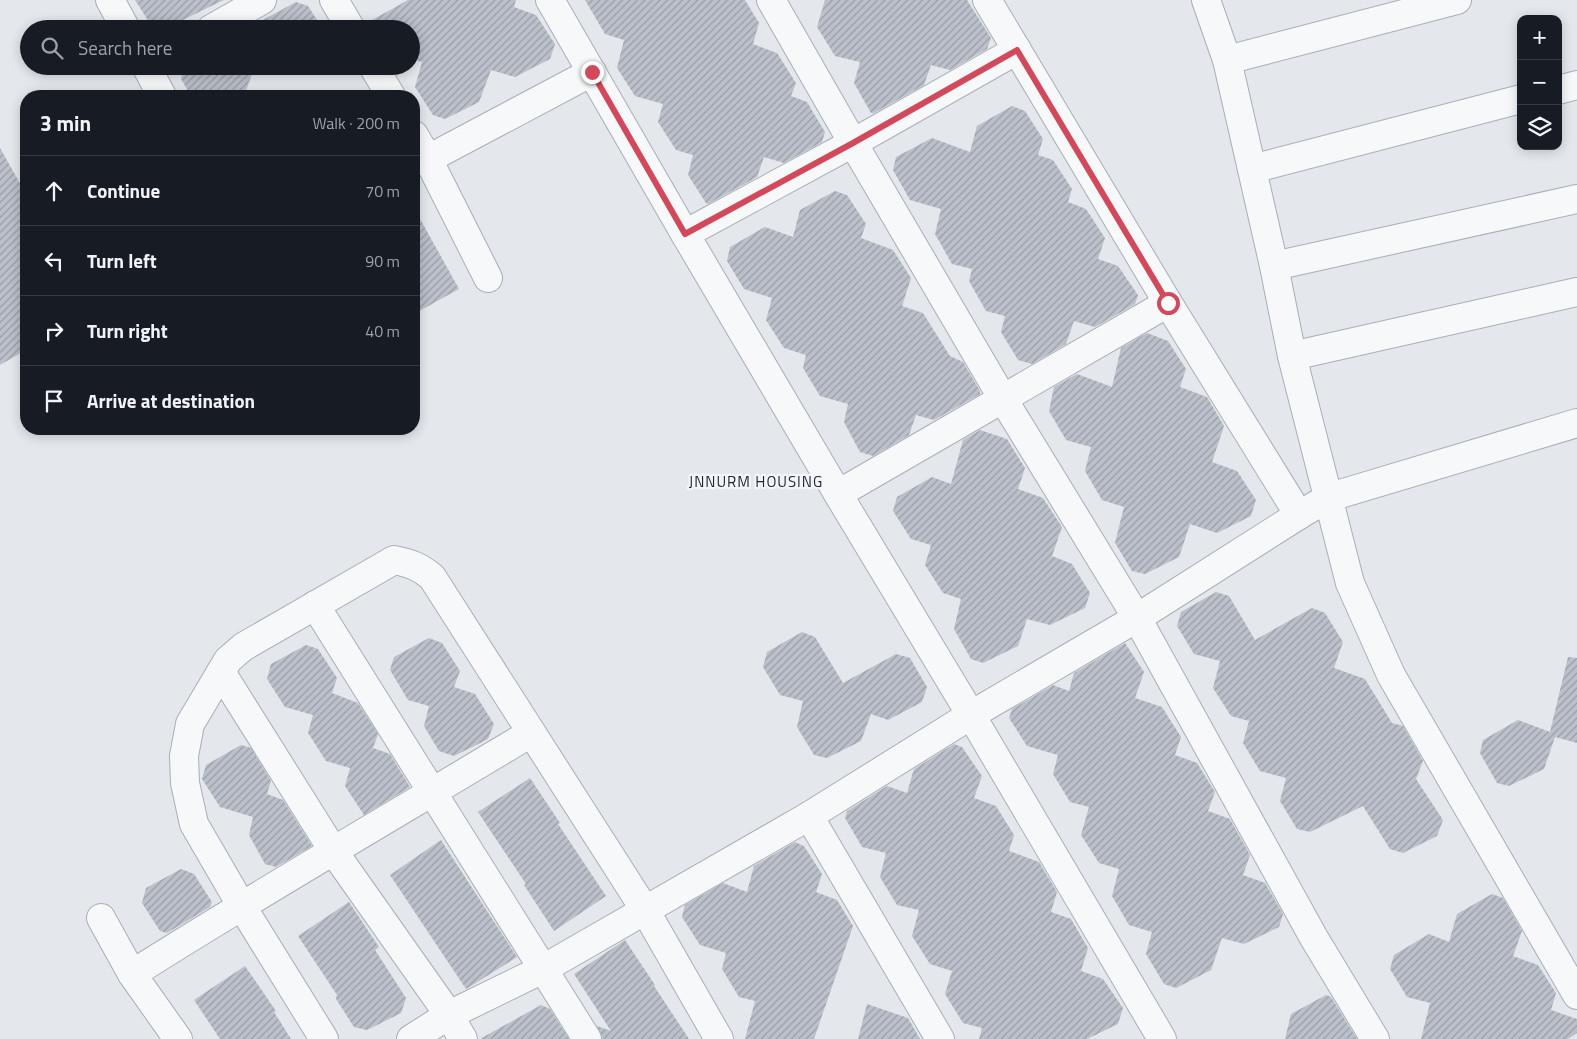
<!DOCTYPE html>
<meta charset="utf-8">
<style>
body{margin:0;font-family:"Titillium Web",sans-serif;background:#242831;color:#f1f3f6}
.controls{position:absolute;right:15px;top:15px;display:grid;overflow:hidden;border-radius:10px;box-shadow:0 2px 12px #0003}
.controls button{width:45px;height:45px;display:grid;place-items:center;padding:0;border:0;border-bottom:1px solid #363941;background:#171b24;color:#f1f3f6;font:25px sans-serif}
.stop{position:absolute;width:15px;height:15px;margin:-11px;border:4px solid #d1495b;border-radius:50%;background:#fff}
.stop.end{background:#d1495b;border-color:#fff;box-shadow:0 1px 5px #0008}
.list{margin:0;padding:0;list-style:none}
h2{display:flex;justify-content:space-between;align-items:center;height:65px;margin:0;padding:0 20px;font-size:21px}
h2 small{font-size:16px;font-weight:400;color:#9ea1a6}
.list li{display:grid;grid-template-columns:32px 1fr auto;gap:15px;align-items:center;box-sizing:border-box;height:70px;padding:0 20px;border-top:1px solid #363941}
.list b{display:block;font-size:19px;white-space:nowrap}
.list em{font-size:16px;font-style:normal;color:#9ea1a6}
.icon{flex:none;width:28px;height:28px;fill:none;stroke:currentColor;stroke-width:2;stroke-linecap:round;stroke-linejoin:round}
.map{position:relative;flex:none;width:1577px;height:1039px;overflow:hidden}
.search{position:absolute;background:#171b24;box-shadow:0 2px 12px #0003;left:20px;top:20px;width:400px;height:55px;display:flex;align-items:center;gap:12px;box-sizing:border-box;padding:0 18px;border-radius:28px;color:#9ea1a6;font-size:19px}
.panel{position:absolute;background:#171b24;box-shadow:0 2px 12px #0003;left:20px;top:90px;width:400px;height:345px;border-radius:20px}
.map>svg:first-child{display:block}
.building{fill:url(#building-hatch)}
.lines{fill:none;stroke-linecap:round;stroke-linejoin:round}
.street-casing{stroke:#a9aeb7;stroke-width:30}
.street{stroke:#f7f8fa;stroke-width:28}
.route{stroke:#d1495b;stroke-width:6}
.labels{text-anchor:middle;stroke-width:4.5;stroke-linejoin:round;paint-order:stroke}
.neighbourhood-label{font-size:15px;letter-spacing:1px;fill:#1d2536;stroke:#f4f6f9}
</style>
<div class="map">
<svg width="1577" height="1039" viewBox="0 0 1577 1039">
<defs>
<pattern id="building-hatch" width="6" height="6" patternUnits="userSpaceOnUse" patternTransform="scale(1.25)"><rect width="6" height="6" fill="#bbc0ca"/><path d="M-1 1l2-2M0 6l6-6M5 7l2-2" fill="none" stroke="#989da6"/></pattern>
</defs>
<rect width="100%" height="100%" fill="#e4e7ec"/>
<!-- building -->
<g class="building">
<path d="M 135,0 L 224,0 L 164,29 L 151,25 Z"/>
<path d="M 408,0 L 516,0 L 514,7 L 536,15 L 555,44 L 550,59 L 515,77 L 491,70 L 479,102 L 445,119 L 433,115 L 415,87 L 422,62 L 411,59 L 411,29 L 367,29 L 365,24 Z"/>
<path d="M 585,0 L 745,0 L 759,23 L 753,44 L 777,53 L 796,83 L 791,96 L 807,102 L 825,132 L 822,142 L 784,163 L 764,157 L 757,177 L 708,204 L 706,203 L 688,175 L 693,155 L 676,150 L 658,122 L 663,104 L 635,96 L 617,68 L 624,40 L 605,34 Z"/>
<path d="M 825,0 L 967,0 L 991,38 L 987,49 L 950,70 L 931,65 L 924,85 L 874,113 L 871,113 L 854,83 L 860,62 L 835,56 L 817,27 Z"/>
<path d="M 296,2 L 308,6 L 323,29 L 259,29 L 261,21 Z"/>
<path d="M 184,66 L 255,66 L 244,96 L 191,96 L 181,79 Z"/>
<path d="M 1012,106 L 1025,111 L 1043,139 L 1038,155 L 1053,160 L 1072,189 L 1068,202 L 1086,209 L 1105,238 L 1098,259 L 1118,266 L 1138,295 L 1135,304 L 1095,327 L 1074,321 L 1066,344 L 1032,364 L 1018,360 L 1001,332 L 1005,316 L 986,311 L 969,281 L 972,269 L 952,264 L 935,234 L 941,209 L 910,200 L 893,170 L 896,157 L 932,138 L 970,152 L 977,126 Z"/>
<path d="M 0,148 L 26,194 L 26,350 L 0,365 Z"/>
<path d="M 835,191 L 847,195 L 866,224 L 861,238 L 893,250 L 911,278 L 902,306 L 923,313 L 950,356 L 963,362 L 980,391 L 980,394 L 934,420 L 916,415 L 909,435 L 873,456 L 860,452 L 844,422 L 848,404 L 820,396 L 803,368 L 806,355 L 784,348 L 766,320 L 772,298 L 744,289 L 727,261 L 730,247 L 765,227 L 793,237 L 800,210 Z"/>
<path d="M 414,208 L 459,289 L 414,314 Z"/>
<path d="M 1147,333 L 1168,341 L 1186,369 L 1180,387 L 1207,397 L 1224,426 L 1212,462 L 1237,471 L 1256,500 L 1251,516 L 1217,533 L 1190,524 L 1179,557 L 1145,574 L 1132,571 L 1115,543 L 1124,507 L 1102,500 L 1085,471 L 1091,447 L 1066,440 L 1049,411 L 1054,387 L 1077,374 L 1112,387 L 1121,348 Z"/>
<path d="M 980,430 L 1007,439 L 1025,468 L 1018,489 L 1043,498 L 1062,527 L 1052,556 L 1072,564 L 1090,593 L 1085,608 L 1050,625 L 1027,619 L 1018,646 L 983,663 L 971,659 L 954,629 L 961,599 L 943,593 L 925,565 L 931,545 L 911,539 L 893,511 L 897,497 L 932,477 L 951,484 L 963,440 Z"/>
<path d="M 1216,592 L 1229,596 L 1255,640 L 1312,608 L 1325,613 L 1343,642 L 1334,668 L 1365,679 L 1392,723 L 1403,726 L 1423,761 L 1416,779 L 1443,820 L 1437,836 L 1403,853 L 1390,849 L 1363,806 L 1310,832 L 1297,829 L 1280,801 L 1286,778 L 1260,771 L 1243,743 L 1249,721 L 1231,716 L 1213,688 L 1220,661 L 1194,654 L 1177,626 L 1181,612 Z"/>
<path d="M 802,632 L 815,637 L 843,683 L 896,654 L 910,658 L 927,687 L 922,702 L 888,720 L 871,714 L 861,741 L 827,758 L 814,755 L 797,727 L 803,701 L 780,695 L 763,667 L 767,652 Z"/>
<path d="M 429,638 L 442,643 L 460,671 L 454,687 L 475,694 L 494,724 L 488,739 L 454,756 L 439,751 L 424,726 L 429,706 L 408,700 L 390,670 L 394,657 Z"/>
<path d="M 1125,643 L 1144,672 L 1135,698 L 1162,707 L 1181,737 L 1175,755 L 1197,763 L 1215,792 L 1208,811 L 1230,819 L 1250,855 L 1243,875 L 1265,883 L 1283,914 L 1279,927 L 1244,944 L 1222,938 L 1211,970 L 1176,988 L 1164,984 L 1146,954 L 1152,932 L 1129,925 L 1112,896 L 1119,869 L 1099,863 L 1081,835 L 1089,807 L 1070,802 L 1053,774 L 1058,755 L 1027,746 L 1009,718 L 1012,709 L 1053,685 L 1069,691 L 1074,673 Z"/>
<path d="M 306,645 L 318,649 L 337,678 L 332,693 L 358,703 L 378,734 L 373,748 L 390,754 L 410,787 L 364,815 L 345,786 L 350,768 L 326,761 L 308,733 L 313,715 L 285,707 L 267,679 L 271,664 Z"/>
<path d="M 1568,657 L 1577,658 L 1577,743 L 1555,737 L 1544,769 L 1509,786 L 1497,783 L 1480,753 L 1483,740 L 1518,720 L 1550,732 Z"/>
<path d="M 954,744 L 962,747 L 982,776 L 974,798 L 996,806 L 1014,835 L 1009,851 L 1039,862 L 1057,892 L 1051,912 L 1071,919 L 1088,948 L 1081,971 L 1103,979 L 1123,1008 L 1118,1024 L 1087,1039 L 979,1039 L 982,1028 L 963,1023 L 945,994 L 952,971 L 930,964 L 912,936 L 919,910 L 897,905 L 880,877 L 886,853 L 862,847 L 845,818 L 847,811 L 887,786 L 907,793 L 914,769 Z"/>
<path d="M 241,745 L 251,748 L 271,781 L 267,794 L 283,800 L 312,846 L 276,867 L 265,864 L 249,835 L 253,817 L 220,807 L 202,779 L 206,765 Z"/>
<path d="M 530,778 L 560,823 L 558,824 L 606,896 L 554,931 L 524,885 L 526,884 L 478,812 Z"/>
<path d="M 441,840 L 517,957 L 466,989 L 390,875 Z"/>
<path d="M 795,842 L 804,846 L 822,874 L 816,892 L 837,900 L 853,926 L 814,1039 L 745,1039 L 755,1001 L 739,997 L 722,969 L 726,953 L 700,945 L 682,917 L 685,905 L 723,883 L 747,892 L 754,866 Z"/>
<path d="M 181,869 L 194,874 L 212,902 L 210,907 L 167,933 L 160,931 L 142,903 L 146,888 Z"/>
<path d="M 1492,894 L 1503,898 L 1522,931 L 1513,956 L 1538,965 L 1556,993 L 1551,1010 L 1577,1019 L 1577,1033 L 1568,1039 L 1421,1039 L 1430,1003 L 1407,997 L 1390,969 L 1394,955 L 1429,934 L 1449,942 L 1457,914 Z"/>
<path d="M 349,902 L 379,947 L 375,950 L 406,998 L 401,1013 L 367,1030 L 354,1027 L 336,999 L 337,995 L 298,936 Z"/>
<path d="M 625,940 L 655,985 L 654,986 L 689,1039 L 603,1039 L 597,1026 L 611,1031 L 574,974 Z"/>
<path d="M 245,966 L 276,1011 L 274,1012 L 291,1039 L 220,1039 L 194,1000 Z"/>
<path d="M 1326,995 L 1331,997 L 1357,1039 L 1285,1039 L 1291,1014 Z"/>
<path d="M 867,1004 L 908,1018 L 920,1039 L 858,1039 Z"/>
<path d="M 541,1005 L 550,1009 L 569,1039 L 480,1039 Z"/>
</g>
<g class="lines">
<defs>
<g id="street">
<path d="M 110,0 L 126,29"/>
<path d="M 334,0 L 351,29"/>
<path d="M 550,0 L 685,234 L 838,494 L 971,715 L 1162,1039"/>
<path d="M 771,0 L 853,143 L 1003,399 L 1137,618 L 1314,938 L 1375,1039"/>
<path d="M 987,0 L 1168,303 L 1299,515"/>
<path d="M 1206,0 L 1227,60 L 1274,266 L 1292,356 L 1350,583 L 1391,675 L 1577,995"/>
<path d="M 211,29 L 262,0"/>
<path d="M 1227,60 L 1457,0"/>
<path d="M 146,66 L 162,96"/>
<path d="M 373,66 L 391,96"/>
<path d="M 1558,90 L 1577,85"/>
<path d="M 414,135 L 428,159 L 488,278"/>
<path d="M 414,158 L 428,159 L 592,72"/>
<path d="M 1252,169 L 1521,99"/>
<path d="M 685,234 L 853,143 L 1017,50"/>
<path d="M 1274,266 L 1577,199"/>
<path d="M 1292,356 L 1577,292"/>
<path d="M 838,494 L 1168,303"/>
<path d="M 315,605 L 587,1039"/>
<path d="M 221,672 L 334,852 L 449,1015 L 463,1039"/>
<path d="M 809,816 L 940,1039"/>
<path d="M 101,918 L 132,974 L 178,1039"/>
<path d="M 132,974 C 263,891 398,813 531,733"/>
<path d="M 324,1039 L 241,905 L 194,824 L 185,783 L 184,756 L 190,724 L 228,660 L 243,647 L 394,560 C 410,563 420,567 432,577 L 645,910 L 719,1039"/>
<path d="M 411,1039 L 449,1015 L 543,969 L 809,816 L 971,715 L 1137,618 L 1299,515 L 1330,497 L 1577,423"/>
</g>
</defs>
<!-- street casing -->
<use href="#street" class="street-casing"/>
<!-- street -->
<use href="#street" class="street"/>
</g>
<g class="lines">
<!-- route -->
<path class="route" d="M 592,72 L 685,234 L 853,143 L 1017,50 L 1168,303"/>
</g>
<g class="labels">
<!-- neighbourhood labels -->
<g class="neighbourhood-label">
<text x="756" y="487">JNNURM HOUSING</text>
</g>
</g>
</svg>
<div class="controls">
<button>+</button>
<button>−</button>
<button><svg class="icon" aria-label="layers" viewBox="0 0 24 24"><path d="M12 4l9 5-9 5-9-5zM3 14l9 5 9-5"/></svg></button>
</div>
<div class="stop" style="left:1168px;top:303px"></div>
<div class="stop end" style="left:592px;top:72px"></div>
<div class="search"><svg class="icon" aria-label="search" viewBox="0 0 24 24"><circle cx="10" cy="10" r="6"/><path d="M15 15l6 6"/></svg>Search here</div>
<section class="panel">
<h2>3 min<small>Walk · 200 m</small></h2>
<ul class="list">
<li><svg class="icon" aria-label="ahead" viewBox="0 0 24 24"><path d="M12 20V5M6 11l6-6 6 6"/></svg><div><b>Continue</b></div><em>70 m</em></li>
<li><svg class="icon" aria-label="left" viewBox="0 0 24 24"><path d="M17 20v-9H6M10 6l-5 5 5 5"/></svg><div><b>Turn left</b></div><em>90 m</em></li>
<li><svg class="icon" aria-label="right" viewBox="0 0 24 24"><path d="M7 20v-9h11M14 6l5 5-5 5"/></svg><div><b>Turn right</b></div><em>40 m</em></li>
<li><svg class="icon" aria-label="arrive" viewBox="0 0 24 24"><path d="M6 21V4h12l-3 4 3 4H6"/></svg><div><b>Arrive at destination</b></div></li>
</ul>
</section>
</div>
